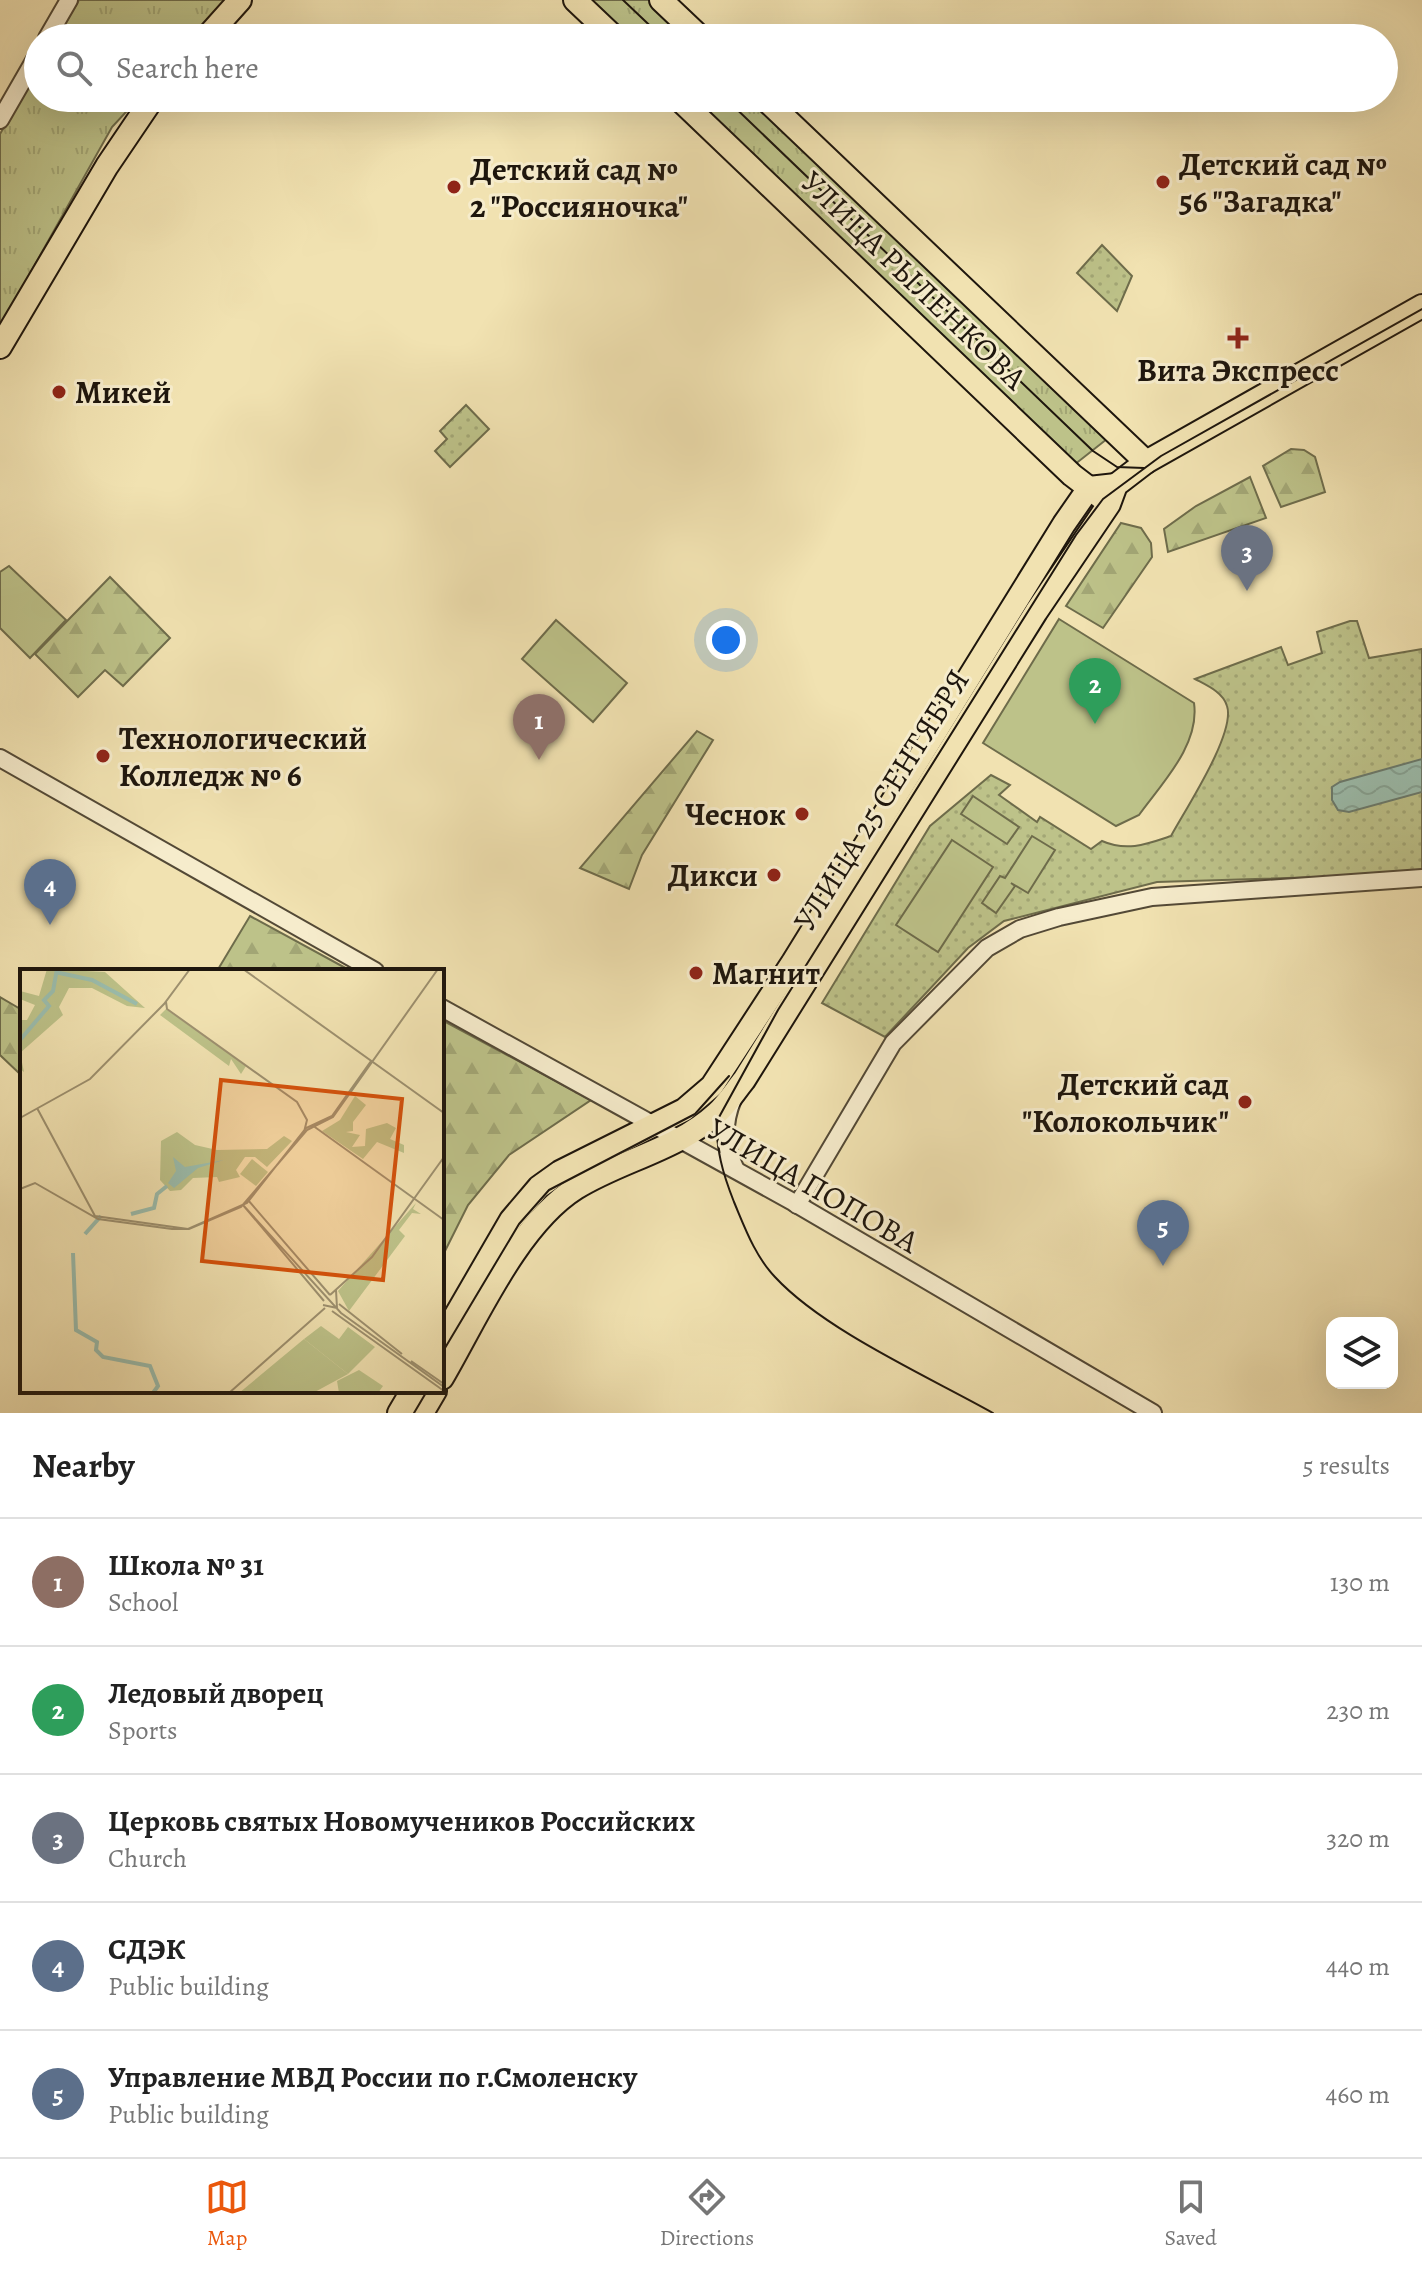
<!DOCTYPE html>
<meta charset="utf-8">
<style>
body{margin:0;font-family:Alegreya,serif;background:#f2f2f2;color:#222}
.controls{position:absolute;right:24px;bottom:24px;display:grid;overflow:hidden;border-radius:16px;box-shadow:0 8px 32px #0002}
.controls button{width:72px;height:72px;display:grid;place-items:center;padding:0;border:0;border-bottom:2px solid #e0e0e0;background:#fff;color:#222;font:40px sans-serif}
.you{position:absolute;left:726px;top:640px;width:28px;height:28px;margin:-20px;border:6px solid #fff;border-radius:50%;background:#1a73e8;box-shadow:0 0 0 12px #1a73e833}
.badge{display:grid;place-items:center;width:52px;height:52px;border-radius:50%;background:#ea580c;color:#fff;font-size:26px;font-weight:700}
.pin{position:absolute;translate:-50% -66px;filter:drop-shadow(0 2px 4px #0008)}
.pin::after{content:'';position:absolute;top:42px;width:28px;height:24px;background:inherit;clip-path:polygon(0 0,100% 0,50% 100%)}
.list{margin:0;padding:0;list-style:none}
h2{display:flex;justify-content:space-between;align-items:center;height:104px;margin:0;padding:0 32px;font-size:34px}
h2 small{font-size:26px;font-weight:400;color:#767676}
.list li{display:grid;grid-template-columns:52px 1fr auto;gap:24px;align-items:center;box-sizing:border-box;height:128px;padding:0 32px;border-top:2px solid #e0e0e0}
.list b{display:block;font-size:30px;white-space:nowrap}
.list p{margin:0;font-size:26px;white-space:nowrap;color:#767676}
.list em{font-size:26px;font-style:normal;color:#767676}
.icon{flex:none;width:44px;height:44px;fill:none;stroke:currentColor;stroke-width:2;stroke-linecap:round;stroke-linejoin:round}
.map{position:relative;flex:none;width:1422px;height:1413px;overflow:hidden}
.search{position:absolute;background:#fff;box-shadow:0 8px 32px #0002;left:24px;right:24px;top:24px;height:88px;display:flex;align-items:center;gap:20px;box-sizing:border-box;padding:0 28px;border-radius:44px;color:#767676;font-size:30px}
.sheet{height:744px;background:#fff}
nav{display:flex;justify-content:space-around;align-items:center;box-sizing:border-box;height:112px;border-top:2px solid #e0e0e0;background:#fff;font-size:22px;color:#767676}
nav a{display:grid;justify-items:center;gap:4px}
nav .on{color:#ea580c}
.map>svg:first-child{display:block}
.grass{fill:url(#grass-tufts);stroke:#6e6c4b;stroke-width:2}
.forest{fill:url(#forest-firs);stroke:#6e6c4b;stroke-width:2}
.park{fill:url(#park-dots);stroke:#6e6c4b;stroke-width:2}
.pitch{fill:#bdc289;stroke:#6e6c4b;stroke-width:2}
.water{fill:url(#water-waves);stroke:#697a6d;stroke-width:2}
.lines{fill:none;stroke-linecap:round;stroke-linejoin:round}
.minor-casing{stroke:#534936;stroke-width:20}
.major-casing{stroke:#1e160d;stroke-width:26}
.minor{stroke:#f6eccc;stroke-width:16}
.major{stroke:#f1e2b1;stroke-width:22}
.tram{stroke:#1e160d;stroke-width:2}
.poi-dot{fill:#8f2418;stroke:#f6eccc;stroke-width:3}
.labels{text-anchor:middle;stroke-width:6;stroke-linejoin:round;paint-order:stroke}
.poi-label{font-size:32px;font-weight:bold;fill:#1e160d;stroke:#f6eccc;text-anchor:start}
.street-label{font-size:32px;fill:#1e160d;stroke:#f6eccc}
.inset-river{fill:none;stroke:#9bbdad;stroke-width:4}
.inset-road{fill:none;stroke:#9d906f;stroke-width:2}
.view{fill:#d4520c;fill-opacity:0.15;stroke:#d4520c;stroke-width:4}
.inset-edge{fill:none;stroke:#1e160d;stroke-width:4}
</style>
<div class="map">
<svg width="1422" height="1413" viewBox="0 0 1422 1413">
<defs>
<pattern id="grass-tufts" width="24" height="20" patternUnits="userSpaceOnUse" patternTransform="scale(2)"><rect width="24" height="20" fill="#bdc289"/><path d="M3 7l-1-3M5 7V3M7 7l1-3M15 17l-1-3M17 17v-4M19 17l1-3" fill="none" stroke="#a2a675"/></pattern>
<pattern id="forest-firs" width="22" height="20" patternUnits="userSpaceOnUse" patternTransform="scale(2)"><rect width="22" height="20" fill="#bdc289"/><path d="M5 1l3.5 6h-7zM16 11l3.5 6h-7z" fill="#a2a675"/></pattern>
<pattern id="park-dots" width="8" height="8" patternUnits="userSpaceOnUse" patternTransform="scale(2)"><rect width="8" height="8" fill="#bdc289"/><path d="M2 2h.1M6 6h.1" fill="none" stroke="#a2a675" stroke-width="1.8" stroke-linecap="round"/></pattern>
<pattern id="water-waves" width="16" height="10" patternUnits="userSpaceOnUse" patternTransform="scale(2)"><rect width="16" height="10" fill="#9bbdad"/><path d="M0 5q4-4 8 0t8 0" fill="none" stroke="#85a294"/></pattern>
</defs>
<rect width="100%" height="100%" fill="#f1e2b1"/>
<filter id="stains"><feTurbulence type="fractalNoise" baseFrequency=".0025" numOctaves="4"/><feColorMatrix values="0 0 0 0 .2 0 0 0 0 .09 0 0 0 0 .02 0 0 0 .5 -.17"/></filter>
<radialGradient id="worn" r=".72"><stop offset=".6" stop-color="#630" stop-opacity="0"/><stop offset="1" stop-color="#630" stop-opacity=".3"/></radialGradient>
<!-- grass -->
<g class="grass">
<path d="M 79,0 L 229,0 L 194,38 L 57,38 Z"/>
<path d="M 586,0 L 651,0 L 690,38 L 626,38 Z"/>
<path d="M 38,69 L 38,98 L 139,98 L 112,127 L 0,327 L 0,134 Z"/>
<path d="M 689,98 L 753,98 L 1107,439 L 1074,465 Z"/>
</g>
<!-- forest -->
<g class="forest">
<path d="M 1291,449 L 1304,450 L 1315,457 L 1325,492 L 1281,507 L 1263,466 Z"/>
<path d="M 1250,477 L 1266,518 L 1168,552 L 1164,529 L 1196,506 Z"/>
<path d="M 1121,523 L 1141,528 L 1151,543 L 1152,557 L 1103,628 L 1066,606 Z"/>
<path d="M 110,577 L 170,638 L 123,686 L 105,670 L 78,697 L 35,654 Z"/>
<path d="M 697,731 L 713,740 L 642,855 L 629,889 L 580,868 Z"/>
<path d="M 250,916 L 351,971 L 217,971 Z"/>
<path d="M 0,997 L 22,1010 L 22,1076 L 0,1055 Z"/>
<path d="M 442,1020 L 591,1100 L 509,1155 L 468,1205 L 442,1257 Z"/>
</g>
<!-- park -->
<g class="park">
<path d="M 1102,245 L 1132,276 L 1117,311 L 1077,273 Z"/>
<path d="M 466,405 L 489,429 L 450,467 L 435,451 L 447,439 L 440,431 Z"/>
<path d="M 1350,621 L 1357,621 L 1369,658 L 1422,649 L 1422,874 L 1157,882 L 1004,921 L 968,948 L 885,1037 L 822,1003 L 930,826 L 991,775 L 1010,785 L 999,795 L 1037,822 L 1040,817 L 1091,849 L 1102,841 C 1127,852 1147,844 1171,836 C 1185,810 1236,733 1227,706 C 1223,692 1206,685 1195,679 L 1281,647 L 1288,665 L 1322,653 L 1317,632 Z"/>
</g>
<!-- pitch -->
<g class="pitch">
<path d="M 9,566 L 66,620 L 30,658 L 0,628 L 0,572 Z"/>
<path d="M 1059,619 L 1194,703 C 1200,745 1162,783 1139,815 L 1116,826 L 983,743 Z"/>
<path d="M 556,620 L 627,683 L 593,722 L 522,659 Z"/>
<path d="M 973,796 L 1019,827 L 1007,844 L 961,814 Z"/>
<path d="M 1032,836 L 1055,850 L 1028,893 L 1011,883 L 1015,886 L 996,913 L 982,903 L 1000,876 L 1005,878 Z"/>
<path d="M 952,840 L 993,867 L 938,952 L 896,925 Z"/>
</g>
<!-- water -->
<path class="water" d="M 1422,759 L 1422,792 L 1349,812 L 1338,810 L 1332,800 L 1332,787 L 1340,782 Z"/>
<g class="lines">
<defs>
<g id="minor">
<path d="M 47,38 L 69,0"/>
<path d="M 0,120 L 38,54"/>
<path d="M 0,758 L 375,971"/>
<path d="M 442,1008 L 793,1202 L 1153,1413"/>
<path d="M 733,1099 C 722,1125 724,1146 736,1170"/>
<path d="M 797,1205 L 893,1043 L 987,948 L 1020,929 L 1059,917 L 1152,897 L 1422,878"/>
</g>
<g id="major">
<path d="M 575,0 L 615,38"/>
<path d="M 661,0 L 701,38"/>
<path d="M 206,38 L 240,0"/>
<path d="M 678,98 L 1072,475 L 1102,498"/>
<path d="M 764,98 L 1146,462"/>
<path d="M 0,347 L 107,166 L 153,98"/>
<path d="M 442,1339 L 511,1220 L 539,1187 L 560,1172 L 684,1110 L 712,1086 L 793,962 L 1064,524 L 1089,488 L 1116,485"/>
<path d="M 442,1378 C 476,1320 517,1225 576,1188 C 621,1160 677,1150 717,1113 C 727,1104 735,1091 744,1080 L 1036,612 L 1109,504 L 1116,485 L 1146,462 L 1422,306"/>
<path d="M 399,1413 L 412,1391"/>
<path d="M 422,1413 L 435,1391"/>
</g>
</defs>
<!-- minor casing -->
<use href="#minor" class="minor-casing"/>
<!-- major casing -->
<use href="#major" class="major-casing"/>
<!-- minor -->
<use href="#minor" class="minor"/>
<!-- major -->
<use href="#major" class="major"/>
<!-- tram -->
<g class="tram">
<path d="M 623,0 L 663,38"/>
<path d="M 725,98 L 1093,451 L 1117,467 L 1144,468"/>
<path d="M 442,1353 L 519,1224 L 549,1190 L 695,1114 L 729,1076"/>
<path d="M 414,1413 L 427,1391"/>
<path d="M 993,1413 C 927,1376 824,1330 775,1277 C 755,1256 745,1228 734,1202 C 723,1174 715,1148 718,1119 L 778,1010 L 1076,535 L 1103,499 L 1161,456 L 1422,309"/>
</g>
</g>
<!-- markers -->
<g class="poi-dot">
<circle cx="1163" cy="182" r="8"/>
<circle cx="454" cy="187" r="8"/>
<path d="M1234 326h8v8h8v8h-8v8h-8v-8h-8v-8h8z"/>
<circle cx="59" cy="392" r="8"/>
<circle cx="103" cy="756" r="8"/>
<circle cx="802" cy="814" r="8"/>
<circle cx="774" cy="875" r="8"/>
<circle cx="696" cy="973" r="8"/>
<circle cx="1245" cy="1102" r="8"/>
</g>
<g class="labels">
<!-- poi labels -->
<g class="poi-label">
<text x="1179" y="175">Детский сад №<tspan x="1179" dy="37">56 "Загадка"</tspan></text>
<text x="470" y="180">Детский сад №<tspan x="470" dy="37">2 "Россияночка"</tspan></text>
<text x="1238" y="381" text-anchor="middle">Вита Экспресс</text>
<text x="75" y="403">Микей</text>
<text x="119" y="749">Технологический<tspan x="119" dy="37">Колледж № 6</tspan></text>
<text x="786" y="825" text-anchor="end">Чеснок</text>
<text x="758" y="886" text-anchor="end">Дикси</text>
<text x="712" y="984">Магнит</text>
<text x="1229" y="1095" text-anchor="end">Детский сад<tspan x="1229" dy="37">"Колокольчик"</tspan></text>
</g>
<!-- street labels -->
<g class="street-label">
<text transform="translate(914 280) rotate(44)" y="11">УЛИЦА РЫЛЕНКОВА</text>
<text transform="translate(881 800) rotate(-58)" y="11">УЛИЦА 25 СЕНТЯБРЯ</text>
<text transform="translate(813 1185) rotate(30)" y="11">УЛИЦА ПОПОВА</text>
</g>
</g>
<!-- overview -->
<g transform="translate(20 969)">
<rect width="424" height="424" fill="#f1e2b1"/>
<path d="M 396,234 L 393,240 L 401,245 L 392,244 L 379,261 L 385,267 L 329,342 L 318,322 Z" fill="#bdc289"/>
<path d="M 27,0 L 85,3 L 125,39 L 107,37 L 72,19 L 49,19 L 39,38 L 43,46 L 0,84 L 4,103 L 0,100 L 0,51 L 7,51 L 15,36 L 0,30 L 0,22 L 19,27 ZM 146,40 L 226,97 L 221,105 L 211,90 L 209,97 L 140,46 ZM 335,127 L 346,136 L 333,153 L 333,162 L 326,163 L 340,166 L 332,178 L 345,177 L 346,160 L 367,154 L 376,159 L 370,170 L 384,176 L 384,184 L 357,173 L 343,190 L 302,162 L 320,151 ZM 301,357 L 319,370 L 328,358 L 355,378 L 328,405 L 284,370 ZM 339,401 L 363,417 L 358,424 L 319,424 L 317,412 Z" fill="#bdc289"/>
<path d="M 157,163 L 175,176 L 197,181 L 247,180 L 264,167 L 272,172 L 247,198 L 235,188 L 225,188 L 216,201 L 220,208 L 199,213 L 197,208 L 173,209 L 161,221 L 150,222 L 140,211 L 141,172 ZM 284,370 L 328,405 L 293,424 L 219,424 Z" fill="#bdc289"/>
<path d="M 232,190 L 248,203 L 236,217 L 220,205 Z" fill="#bdc289"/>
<path d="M 153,188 L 165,198 L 204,191 L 178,199 L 154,219 L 148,214 L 156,202 Z" fill="#9bbdad"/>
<path class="inset-river" d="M 35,3 L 72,11 L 117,35M 0,71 L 29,37 L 24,31 L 33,22 L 37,0M 111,245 L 134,239 L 137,225 L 147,217M 65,265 L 81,247M 53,284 L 56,361 L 77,373 L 76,381 L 83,388 L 130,397 L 138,417 L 133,424"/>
<path class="inset-road" d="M 223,0 L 424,144M 146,33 L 147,40 L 277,133 L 287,151 L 284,163M 17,139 L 75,247 L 168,260 L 227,234 L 286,159 L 312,147 L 351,92M 0,149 L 70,110 L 144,35 L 170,0M 292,156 L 424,251M 0,220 L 15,214 L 78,250 L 152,260 L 169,260 L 221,238 L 287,161 L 313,148 L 418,0M 228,231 L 310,326M 223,236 L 304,332M 223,236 L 321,344 L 424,418M 310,326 L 352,288 L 424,188M 319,335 L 382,385M 303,336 L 317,339 L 316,321M 312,342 L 424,422M 391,392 L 424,415M 209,424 L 305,339"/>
<path class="view" d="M 201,111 L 382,130 L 363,311 L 182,292 Z"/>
<rect width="424" height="424" class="inset-edge"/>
</g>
<rect width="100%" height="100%" filter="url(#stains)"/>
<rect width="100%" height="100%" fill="url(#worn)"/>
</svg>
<div class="controls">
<button><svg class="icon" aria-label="layers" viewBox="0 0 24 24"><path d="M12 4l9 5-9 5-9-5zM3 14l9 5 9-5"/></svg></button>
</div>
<div class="you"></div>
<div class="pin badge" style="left:539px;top:760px;background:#8d6e63">1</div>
<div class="pin badge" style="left:1095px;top:724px;background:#2e9e5b">2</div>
<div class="pin badge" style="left:1247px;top:591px;background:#6b7280">3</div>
<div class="pin badge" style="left:50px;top:925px;background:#5c6f8a">4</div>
<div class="pin badge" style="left:1163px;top:1266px;background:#5c6f8a">5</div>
<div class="search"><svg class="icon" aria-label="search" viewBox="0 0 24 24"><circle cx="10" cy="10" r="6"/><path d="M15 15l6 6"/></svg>Search here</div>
</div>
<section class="sheet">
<h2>Nearby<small>5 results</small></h2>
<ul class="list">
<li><span class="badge" style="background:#8d6e63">1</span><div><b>Школа № 31</b><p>School</p></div><em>130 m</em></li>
<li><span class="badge" style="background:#2e9e5b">2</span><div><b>Ледовый дворец</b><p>Sports</p></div><em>230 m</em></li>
<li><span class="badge" style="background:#6b7280">3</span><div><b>Церковь святых Новомучеников Российских</b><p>Church</p></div><em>320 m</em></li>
<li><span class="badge" style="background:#5c6f8a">4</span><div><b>СДЭК</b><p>Public building</p></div><em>440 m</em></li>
<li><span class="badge" style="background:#5c6f8a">5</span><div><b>Управление МВД России по г.Смоленску</b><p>Public building</p></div><em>460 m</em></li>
</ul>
</section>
<nav>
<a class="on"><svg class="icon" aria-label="map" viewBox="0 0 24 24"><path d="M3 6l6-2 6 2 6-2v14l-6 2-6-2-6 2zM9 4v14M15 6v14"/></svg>Map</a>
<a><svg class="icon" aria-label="directions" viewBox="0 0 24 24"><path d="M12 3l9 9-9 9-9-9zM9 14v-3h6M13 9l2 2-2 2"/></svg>Directions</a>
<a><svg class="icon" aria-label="saved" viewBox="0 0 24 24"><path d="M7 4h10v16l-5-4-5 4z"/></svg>Saved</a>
</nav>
